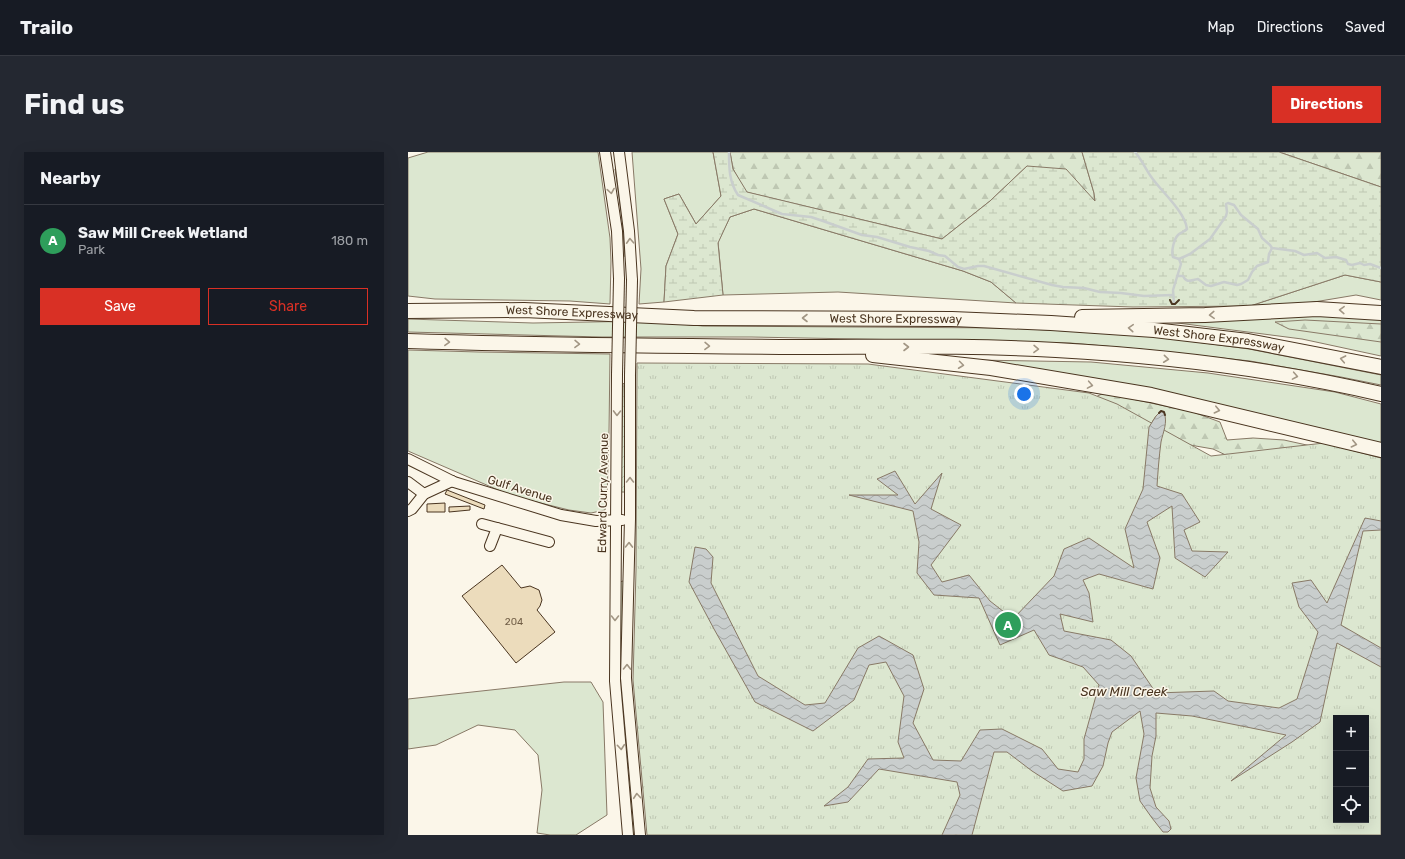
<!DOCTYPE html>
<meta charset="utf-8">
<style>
body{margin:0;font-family:Rubik,sans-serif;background:#242831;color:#f1f3f6}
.controls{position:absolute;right:12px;bottom:12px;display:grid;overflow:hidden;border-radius:0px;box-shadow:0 4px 16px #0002}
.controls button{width:36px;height:36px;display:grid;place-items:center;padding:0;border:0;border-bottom:1px solid #363941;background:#171b24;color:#f1f3f6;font:20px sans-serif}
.you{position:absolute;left:616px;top:242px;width:14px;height:14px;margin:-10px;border:3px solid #fff;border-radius:50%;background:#1a73e8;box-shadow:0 0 0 6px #1a73e833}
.badge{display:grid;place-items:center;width:26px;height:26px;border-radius:50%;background:#d93025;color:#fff;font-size:13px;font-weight:700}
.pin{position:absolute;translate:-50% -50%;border:2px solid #fff;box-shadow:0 1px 4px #0006}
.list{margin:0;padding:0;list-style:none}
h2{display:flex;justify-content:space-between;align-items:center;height:52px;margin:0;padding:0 16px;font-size:17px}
h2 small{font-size:13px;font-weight:400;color:#9ea1a6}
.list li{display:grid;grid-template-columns:26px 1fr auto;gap:12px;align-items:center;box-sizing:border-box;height:72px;padding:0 16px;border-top:1px solid #363941}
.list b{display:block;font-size:15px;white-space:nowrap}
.list p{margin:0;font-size:13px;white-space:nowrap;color:#9ea1a6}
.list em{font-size:13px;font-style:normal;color:#9ea1a6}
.actions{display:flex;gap:8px;padding:12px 16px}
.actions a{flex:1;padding:9px 0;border:1px solid #d93025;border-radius:0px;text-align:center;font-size:14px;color:#d93025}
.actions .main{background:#d93025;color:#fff}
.icon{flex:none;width:22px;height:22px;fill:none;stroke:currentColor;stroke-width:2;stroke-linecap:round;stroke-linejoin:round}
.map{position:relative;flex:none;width:973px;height:683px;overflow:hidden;border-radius:0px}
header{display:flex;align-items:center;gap:24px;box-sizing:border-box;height:56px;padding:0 20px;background:#171b24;border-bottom:1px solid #363941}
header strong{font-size:19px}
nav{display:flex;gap:22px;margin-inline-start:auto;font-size:14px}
.intro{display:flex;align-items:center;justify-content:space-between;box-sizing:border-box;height:96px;padding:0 24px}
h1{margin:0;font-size:28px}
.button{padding:10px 18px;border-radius:0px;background:#d93025;color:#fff;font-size:14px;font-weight:700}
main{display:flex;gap:24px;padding:0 24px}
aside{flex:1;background:#171b24;border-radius:0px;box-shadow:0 4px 16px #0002}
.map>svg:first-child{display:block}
.grass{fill:#dce7d0;stroke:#887966}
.forest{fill:url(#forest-firs);stroke:#887966}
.wetland{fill:url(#wetland-marsh);stroke:#887966}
.park{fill:url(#park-tufts);stroke:#887966;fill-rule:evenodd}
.garden{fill:url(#garden-furrows);stroke:#887966}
.water{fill:url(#water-waves);stroke:#887966}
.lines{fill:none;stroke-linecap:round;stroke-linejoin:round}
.stream{stroke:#c9cecd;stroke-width:2.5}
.building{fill:#ecdcbc;stroke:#4a3520}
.minor-casing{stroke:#4a3520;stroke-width:12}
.highway-casing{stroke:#4a3520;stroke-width:16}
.minor{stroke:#fbf6e9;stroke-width:10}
.highway{stroke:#fbf6e9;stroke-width:14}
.minor-bridge-casing{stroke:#4a3520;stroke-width:12;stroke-linecap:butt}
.minor-bridge{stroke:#fbf6e9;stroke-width:10}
.wall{stroke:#4a3520;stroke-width:2}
.oneway{stroke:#a29684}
.labels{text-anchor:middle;stroke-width:3;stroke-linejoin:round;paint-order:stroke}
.number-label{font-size:10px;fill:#725f47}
.street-label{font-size:12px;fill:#4a3520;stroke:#fbf6e9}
.water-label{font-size:13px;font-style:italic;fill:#4a3520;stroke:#fbf6e9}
</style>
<header>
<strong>Trailo</strong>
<nav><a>Map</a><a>Directions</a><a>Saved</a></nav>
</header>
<div class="intro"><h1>Find us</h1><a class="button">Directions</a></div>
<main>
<aside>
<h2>Nearby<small></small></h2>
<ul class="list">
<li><span class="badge" style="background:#2e9e5b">A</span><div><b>Saw Mill Creek Wetland</b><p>Park</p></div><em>180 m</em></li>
</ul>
<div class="actions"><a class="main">Save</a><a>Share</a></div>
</aside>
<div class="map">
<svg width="973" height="683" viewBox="0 0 973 683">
<defs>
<pattern id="forest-firs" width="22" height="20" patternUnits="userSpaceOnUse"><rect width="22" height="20" fill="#dce7d0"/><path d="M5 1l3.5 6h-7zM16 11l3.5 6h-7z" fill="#bec7b2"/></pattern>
<pattern id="wetland-marsh" width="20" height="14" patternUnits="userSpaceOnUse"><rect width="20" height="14" fill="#dce7d0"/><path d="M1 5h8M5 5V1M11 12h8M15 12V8" fill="none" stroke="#bec7b2"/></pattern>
<pattern id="park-tufts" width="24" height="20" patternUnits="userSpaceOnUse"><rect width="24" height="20" fill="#dce7d0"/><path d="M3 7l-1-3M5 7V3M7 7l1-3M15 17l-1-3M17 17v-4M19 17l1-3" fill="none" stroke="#bec7b2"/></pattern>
<pattern id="garden-furrows" width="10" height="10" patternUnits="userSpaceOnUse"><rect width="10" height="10" fill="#dce7d0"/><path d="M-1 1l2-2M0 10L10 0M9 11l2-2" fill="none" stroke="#bec7b2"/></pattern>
<pattern id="water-waves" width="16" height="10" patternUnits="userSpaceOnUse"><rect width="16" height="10" fill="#c9cecd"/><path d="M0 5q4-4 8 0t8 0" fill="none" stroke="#a5a8a6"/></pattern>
</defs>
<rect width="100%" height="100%" fill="#fbf6e9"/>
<!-- grass -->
<g class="grass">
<path d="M 20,0 L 190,0 L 202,86 L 203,109 L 202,152 L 162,149 L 27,147 L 0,144 L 0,6 Z"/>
<path d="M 224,0 L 305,0 L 313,44 L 288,72 L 271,42 L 256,47 L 270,82 L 258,114 L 256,150 L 231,152 L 233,117 Z"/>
<path d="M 346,57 L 555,119 L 583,130 L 608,151 L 430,140 L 315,143 L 310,90 L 322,65 Z"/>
<path d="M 937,123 L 973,130 L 973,148 L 948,143 L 900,151 L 842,154 Z"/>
<path d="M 892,162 L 973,167 L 973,204 L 894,187 L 762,170 Z"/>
<path d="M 0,167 L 125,171 L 238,169 L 295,174 L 600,176 L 699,181 L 751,185 L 841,197 L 973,223 L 973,233 L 933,225 L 842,209 L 731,197 L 662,191 L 343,185 L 194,185 L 0,180 Z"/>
<path d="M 0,198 L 71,200 L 202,202 L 201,280 L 199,347 L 197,358 L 183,361 L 161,358 L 104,344 L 0,299 Z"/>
<path d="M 568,208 L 683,210 L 800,221 L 927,240 L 973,252 L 973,292 Z"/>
<path d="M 215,429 L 216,429 L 229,683 L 224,683 L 211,539 L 212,430 Z"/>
<path d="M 156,530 L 183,530 L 195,550 L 199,663 L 168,683 L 142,683 L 129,681 L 134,638 L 130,603 L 107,578 L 70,573 L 28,593 L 0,597 L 0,547 Z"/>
</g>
<!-- forest -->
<g class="forest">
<path d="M 322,0 L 674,0 L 686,41 L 687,50 L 619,14 L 582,49 L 534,87 L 338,40 L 325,17 Z"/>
<path d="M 871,0 L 973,0 L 973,35 Z"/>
<path d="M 897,168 L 973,172 L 973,190 L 881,177 L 867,170 Z"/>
<path d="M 696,241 L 785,260 L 812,270 L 819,288 L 845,286 L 876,288 L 935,301 L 824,306 L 805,297 L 753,288 L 753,259 L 748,264 L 741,275 L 679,249 Z"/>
</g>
<!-- wetland -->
<path class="wetland" d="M 305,0 L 322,0 L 325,17 L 339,40 L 534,87 L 582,49 L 619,14 L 658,17 L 687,49 L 686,41 L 674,0 L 871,0 L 973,35 L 973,130 L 937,123 L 842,154 L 725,155 L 608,151 L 583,130 L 555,119 L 346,57 L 322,65 L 310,91 L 315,143 L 256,150 L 258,114 L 270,82 L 256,47 L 271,42 L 288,72 L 313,44 Z"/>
<!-- park -->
<path class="park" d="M 229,211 L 460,212 L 681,241 L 709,252 L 803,304 L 916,291 L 973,306 L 973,683 L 239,683 L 225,528 L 228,418 ZM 928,566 L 958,566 L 958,668 L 928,668 Z"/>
<!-- garden -->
<g class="garden">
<path d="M 211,16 L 219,105 L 217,105 L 214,68 L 207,17 Z"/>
<path d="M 217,230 L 218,232 L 217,340 L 213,340 L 215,232 Z"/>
</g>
<!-- water -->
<path class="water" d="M 753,259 L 756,260 C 760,271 755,280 753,290 C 751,305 750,319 749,334 L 774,342 L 792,370 L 776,378 L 784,399 L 820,400 L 797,425 L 767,406 L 764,354 L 739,370 L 752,406 L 745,437 L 691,422 L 675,428 L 681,441 L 685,470 L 652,462 L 656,479 L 703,488 L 723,504 L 748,541 L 806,539 L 820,549 L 871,556 L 889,547 L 910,480 L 891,455 L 884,431 L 903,428 L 919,451 L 957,366 L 973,369 L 973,378 L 955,379 L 933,473 L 973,496 L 973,515 L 929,491 L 912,570 L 884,590 L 823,629 L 878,583 L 784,564 L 748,561 L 748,584 L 744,604 L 742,636 L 748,655 L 761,669 L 763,677 L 760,680 L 755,680 L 744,666 L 732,649 L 728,626 L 736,582 L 732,559 L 704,580 L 700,591 L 695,614 L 684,634 L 655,639 L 624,619 L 599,600 L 586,600 L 564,683 L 534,683 L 552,643 L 549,630 L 471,617 L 440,650 L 416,654 L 440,635 L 460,607 L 496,606 L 490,590 L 496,544 L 478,510 L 461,513 L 446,548 L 405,579 L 347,550 L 306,477 L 281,430 L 287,395 L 298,397 L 305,405 L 303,431 L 350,524 L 397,553 L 417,551 L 450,496 L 471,484 L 505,503 L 516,537 L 505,571 L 525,608 L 553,609 L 572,578 L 594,577 L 634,597 L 650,617 L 670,620 L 676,607 L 676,587 L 691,533 L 675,515 L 641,503 L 626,478 L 592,493 L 571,446 L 526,443 L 509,421 L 511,390 L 505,359 L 441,343 L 490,343 L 469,327 L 487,319 L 507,352 L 534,321 L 523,357 L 553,373 L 523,413 L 534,430 L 561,423 L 582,449 L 605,467 L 646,424 L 656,397 L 681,386 L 726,416 L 717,377 L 735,337 L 741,275 L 748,264 Z"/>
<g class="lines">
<!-- stream -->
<g class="stream">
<path d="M 321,0 C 321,15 321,30 330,43 L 374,62 L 403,65 L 415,69 L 454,83 L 469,85 L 502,95 L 521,99 L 530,103 L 537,104 L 550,115 L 556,117 L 570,114 L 576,114 L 644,133 L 655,135 L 676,136 L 692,140 L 713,141 L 736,144 L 765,143"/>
<path d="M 727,0 C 734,8 738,18 744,26 C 754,40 777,60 779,77 C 776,80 773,80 770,83 C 766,87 763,99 765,105 L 771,107 L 773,112 L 765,138 L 766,152"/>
<path d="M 771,107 L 782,102 L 802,87 L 818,64 L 819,60 L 818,52 L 820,51 L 826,53 L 833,63 L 850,77 L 854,86 L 862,93 L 864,96 L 887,99 L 896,103 L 909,101 L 917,106 L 928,105 L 938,108 L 940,112 L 944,113 L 952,111 L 956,113 L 962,112 L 973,116"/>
<path d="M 769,124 L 775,124 C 779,132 783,128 790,127 L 798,133 L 803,134 L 816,130 L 829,133 L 833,132 L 840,128 L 844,120 L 849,114 L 860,110 L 861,102 L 864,96"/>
</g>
</g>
<!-- building -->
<g class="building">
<path d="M 39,338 L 77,353 L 76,357 L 37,342 Z"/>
<path d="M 37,351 L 37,360 L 19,360 L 19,352 Z"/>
<path d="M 62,354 L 62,358 L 41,360 L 41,355 Z"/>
<path d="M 94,413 L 113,436 L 122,434 L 131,438 L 134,448 L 132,454 L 129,458 L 147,480 L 108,511 L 54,444 Z"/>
</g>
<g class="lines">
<defs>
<g id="minor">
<path d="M 197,0 L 209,79 L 211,127"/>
<path d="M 211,0 L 221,79 L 224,128"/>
<path d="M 209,222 L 207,529 L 220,683"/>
<path d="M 222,223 L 222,367 L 218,526 L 232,683"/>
<path d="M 0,307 L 46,330 L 153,363 L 188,369 L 214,368"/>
<path d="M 0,330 L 16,342"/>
<path d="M 0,359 L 4,357 L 16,342 L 44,329"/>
<path d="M 74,372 L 89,376"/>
<path d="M 82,394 L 89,376 L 141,390"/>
</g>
<g id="highway">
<path id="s1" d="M 0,159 L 116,158 L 286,166 L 544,167 L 643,171 L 746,178 L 840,189 L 973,215"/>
<path d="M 674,165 L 797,163 L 909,157 L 973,161"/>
<path d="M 0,189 C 131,193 262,194 392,195 C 477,195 563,193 648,198 C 757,204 867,217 973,242"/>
<path d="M 465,203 L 583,216 L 743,243 L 973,298"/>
</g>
</defs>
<!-- minor casing -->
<use href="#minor" class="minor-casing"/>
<!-- highway casing -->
<use href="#highway" class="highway-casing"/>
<!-- minor -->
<use href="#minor" class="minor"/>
<!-- highway -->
<use href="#highway" class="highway"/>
<defs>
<g id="minor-bridge">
<path d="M 209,222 L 211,127"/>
<path d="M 222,223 L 224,128"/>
</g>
</defs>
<!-- minor-bridge casing -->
<use href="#minor-bridge" class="minor-bridge-casing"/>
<!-- minor-bridge -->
<use href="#minor-bridge" class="minor-bridge"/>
<!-- wall -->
<g class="wall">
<path d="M 762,148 L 764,152 L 767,152 L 771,148"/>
<path d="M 751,261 L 753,259 L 756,260 L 757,263"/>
</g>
</g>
<!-- one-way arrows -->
<defs><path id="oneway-chevron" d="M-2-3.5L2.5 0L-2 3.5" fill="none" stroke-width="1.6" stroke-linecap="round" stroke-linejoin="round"/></defs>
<g class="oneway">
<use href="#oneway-chevron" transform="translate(203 39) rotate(81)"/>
<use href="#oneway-chevron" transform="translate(222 89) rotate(-93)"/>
<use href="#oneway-chevron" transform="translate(934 158) rotate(-178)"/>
<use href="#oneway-chevron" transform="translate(804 163) rotate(177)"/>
<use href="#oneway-chevron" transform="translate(397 166) rotate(-180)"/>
<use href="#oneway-chevron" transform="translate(723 176) rotate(-176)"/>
<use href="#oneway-chevron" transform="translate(39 190) rotate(2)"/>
<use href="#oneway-chevron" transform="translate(169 192) rotate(1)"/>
<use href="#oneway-chevron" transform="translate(299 194) rotate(1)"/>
<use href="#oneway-chevron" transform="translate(498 195)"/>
<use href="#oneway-chevron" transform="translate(628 197) rotate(1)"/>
<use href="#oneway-chevron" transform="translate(758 207) rotate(6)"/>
<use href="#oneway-chevron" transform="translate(935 207) rotate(-169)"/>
<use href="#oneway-chevron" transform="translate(553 213) rotate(7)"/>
<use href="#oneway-chevron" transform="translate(887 224) rotate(10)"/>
<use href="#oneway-chevron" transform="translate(682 233) rotate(10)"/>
<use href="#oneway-chevron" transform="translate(809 258) rotate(13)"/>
<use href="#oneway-chevron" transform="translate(209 261) rotate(91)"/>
<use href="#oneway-chevron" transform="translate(946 292) rotate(13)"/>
<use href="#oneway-chevron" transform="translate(222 328) rotate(-90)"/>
<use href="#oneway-chevron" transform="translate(221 393) rotate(-89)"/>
<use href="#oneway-chevron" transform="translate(207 466) rotate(90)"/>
<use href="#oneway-chevron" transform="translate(219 515) rotate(-89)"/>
<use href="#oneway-chevron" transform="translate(213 595) rotate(85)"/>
<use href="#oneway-chevron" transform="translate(229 644) rotate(-95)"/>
</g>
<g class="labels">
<!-- number labels -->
<g class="number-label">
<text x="106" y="473">204</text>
</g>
<!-- street labels -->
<g class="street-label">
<text dy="4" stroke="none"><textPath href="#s1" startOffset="164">West Shore Expressway</textPath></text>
<text dy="4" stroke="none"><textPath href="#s1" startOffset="488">West Shore Expressway</textPath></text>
<text dy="4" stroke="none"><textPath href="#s1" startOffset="812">West Shore Expressway</textPath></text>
<text transform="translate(112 337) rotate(17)" y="4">Gulf Avenue</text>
<text transform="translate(195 341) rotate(-89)" y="4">Edward Curry Avenue</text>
</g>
<!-- water labels -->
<g class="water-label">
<text x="716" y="544">Saw Mill Creek</text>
</g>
</g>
</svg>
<div class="controls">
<button>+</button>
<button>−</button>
<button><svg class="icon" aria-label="locate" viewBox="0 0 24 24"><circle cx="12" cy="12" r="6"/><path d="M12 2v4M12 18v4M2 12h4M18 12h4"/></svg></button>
</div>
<div class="you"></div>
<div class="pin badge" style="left:600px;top:473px;background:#2e9e5b">A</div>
</div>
</main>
